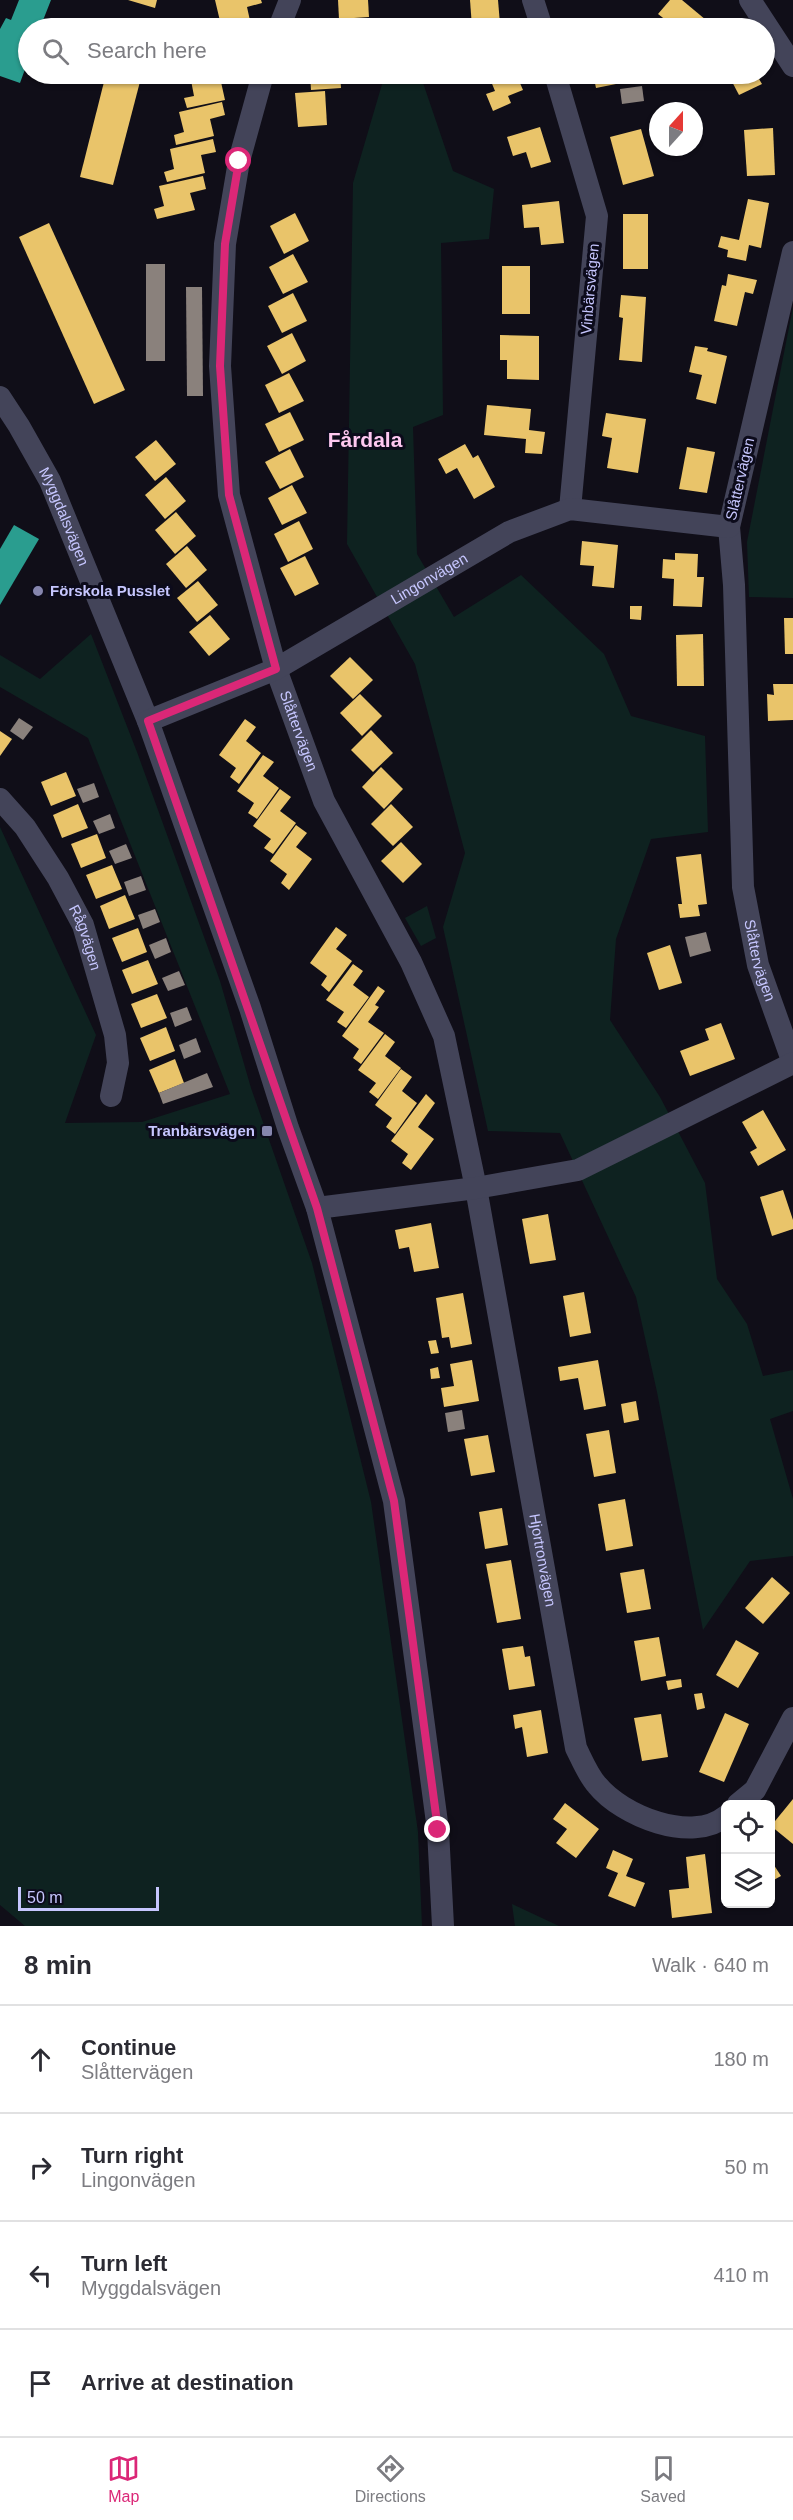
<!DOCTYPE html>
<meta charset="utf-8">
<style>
body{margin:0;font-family:Helvetica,sans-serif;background:#f2f2f3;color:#2b2b33}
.controls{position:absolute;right:18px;bottom:18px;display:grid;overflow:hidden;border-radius:9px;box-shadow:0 2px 4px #0004}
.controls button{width:54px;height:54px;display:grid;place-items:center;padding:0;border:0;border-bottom:2px solid #e1e1e2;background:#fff;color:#2b2b33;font:30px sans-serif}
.compass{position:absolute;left:649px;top:102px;width:54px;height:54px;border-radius:50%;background:#fff;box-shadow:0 2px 4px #0004;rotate:21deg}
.scale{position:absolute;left:18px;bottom:15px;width:141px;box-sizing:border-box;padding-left:6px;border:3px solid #c6c6fe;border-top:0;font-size:16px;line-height:21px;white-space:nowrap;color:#c6c6fe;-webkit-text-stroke:4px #0c0b1b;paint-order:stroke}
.stop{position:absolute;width:18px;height:18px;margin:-14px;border:4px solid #db2777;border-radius:50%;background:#fff}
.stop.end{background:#db2777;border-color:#fff;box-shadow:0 2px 6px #0008}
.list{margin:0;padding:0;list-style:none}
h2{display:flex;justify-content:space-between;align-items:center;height:78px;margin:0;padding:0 24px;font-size:26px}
h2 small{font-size:20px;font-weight:400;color:#7c7c81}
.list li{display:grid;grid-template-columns:39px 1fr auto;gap:18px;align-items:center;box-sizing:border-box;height:108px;padding:0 24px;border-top:2px solid #e1e1e2}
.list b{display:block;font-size:22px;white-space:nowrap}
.list p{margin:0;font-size:20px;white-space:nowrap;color:#7c7c81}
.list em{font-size:20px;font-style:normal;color:#7c7c81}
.icon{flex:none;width:33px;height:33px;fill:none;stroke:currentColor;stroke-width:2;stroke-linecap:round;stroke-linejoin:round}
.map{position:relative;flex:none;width:793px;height:1926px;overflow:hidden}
.search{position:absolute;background:#fff;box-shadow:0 2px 4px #0004;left:18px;right:18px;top:18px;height:66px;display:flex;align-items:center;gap:15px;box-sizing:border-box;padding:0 21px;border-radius:33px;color:#7c7c81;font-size:22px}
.sheet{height:510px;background:#fff}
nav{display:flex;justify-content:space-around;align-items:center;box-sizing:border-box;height:84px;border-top:2px solid #e1e1e2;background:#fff;font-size:16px;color:#7c7c81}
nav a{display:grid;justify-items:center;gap:3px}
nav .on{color:#db2777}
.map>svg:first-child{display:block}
.green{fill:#0e2220}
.homes{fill:#e9c46a}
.schools{fill:#2a9d8f}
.industry{fill:#8a817c}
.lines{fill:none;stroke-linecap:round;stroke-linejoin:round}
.minor{stroke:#434459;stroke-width:22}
.route{stroke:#db2777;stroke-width:8}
.poi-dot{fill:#8686ae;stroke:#0c0b1b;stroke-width:2}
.labels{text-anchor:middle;stroke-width:6;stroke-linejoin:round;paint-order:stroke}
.street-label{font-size:15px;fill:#c6c6fe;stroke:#0c0b1b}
.poi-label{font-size:15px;font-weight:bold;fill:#c6c6fe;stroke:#0c0b1b;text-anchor:start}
.district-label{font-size:21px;font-weight:bold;fill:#fec8f1;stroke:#0c0b1b}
</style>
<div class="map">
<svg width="793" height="1926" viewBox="0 0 793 1926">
<rect width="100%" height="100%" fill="#100e18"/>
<!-- green -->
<g class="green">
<path d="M 385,74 L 420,74 L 453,171 L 494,189 L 489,239 L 441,243 L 443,415 L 413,427 L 417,554 L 454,617 L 521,575 L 604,654 L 631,716 L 705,736 L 708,832 L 651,839 L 616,939 L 610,1020 L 660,1097 L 705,1183 L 717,1279 L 747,1324 L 763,1376 L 793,1370 L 793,1411 L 770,1419 L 793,1499 L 793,1556 L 750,1561 L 703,1630 L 657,1392 L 636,1297 L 560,1133 L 488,1131 L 443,927 L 465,853 L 415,664 L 347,544 L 353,183 Z"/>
<path d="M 793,307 L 793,598 L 749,597 L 747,542 Z"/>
<path d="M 91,634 L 137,752 L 220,981 L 251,1088 L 312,1263 L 371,1502 L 418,1832 L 422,1926 L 25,1926 L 0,1905 L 0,827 L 96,1035 L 65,1123 L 142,1122 L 230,1094 L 88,738 L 0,687 L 0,655 L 40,679 Z"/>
<path d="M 427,906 L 436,938 L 421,946 L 405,918 Z"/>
<path d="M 512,1904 L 559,1926 L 515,1926 Z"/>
</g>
<!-- homes -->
<g class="homes">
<path d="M 128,0 L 157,0 L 155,8 Z"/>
<path d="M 215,0 L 261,0 L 262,3 L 247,7 L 251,25 L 234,28 L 212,28 L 210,23 L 220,21 Z"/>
<path d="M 338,0 L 368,0 L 369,17 L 339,19 Z"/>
<path d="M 470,0 L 498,0 L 500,24 L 472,27 Z"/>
<path d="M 670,0 L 682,0 L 706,20 L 699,28 L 676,28 L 658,14 Z"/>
<path d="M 121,18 L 154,26 L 154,28 L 118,28 Z"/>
<path d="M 352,19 L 353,28 L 323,28 L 322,21 Z"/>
<path d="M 106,74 L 142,74 L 113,185 L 80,177 Z"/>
<path d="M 197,74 L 235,74 L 236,79 L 221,82 L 225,100 L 187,108 L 184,98 L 194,96 L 190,75 Z"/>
<path d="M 310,74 L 340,74 L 341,88 L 311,90 Z"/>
<path d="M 488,74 L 516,74 L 523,90 L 508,96 L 511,103 L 493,111 L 486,94 L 495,91 Z"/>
<path d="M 593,74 L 619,74 L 621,83 L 596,88 Z"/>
<path d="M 728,74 L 756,74 L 762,84 L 739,95 Z"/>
<path d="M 325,91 L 327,125 L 298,127 L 295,93 Z"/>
<path d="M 222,102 L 225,115 L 210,119 L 214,136 L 176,145 L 174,135 L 184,132 L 179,112 Z"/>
<path d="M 540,127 L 551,162 L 531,168 L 526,152 L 513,156 L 507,137 Z"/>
<path d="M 773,128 L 775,175 L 747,176 L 744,130 Z"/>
<path d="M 641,129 L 654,176 L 623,185 L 610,137 Z"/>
<path d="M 213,139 L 216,152 L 201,155 L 205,173 L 167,182 L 164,172 L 174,169 L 170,149 Z"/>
<path d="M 203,176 L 206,189 L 190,193 L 195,210 L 157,219 L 154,209 L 164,206 L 159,186 Z"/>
<path d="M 748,199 L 769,203 L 761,248 L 749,245 L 746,261 L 727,257 L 728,250 L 718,247 L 721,236 L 739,240 Z"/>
<path d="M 559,201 L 564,243 L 541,245 L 539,227 L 524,228 L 522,205 Z"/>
<path d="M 295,213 L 309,241 L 284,254 L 270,226 Z"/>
<rect x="623" y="214" width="25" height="55"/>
<path d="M 49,223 L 125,390 L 94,404 L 19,237 Z"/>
<path d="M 293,254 L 308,282 L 283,294 L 269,267 Z"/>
<rect x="502" y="266" width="28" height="48"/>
<path d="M 728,274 L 757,280 L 753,294 L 745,292 L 737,326 L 714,321 L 722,285 L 726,286 Z"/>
<path d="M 293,293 L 307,321 L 282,333 L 268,306 Z"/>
<path d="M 621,295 L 646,297 L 642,362 L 619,360 L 623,318 L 619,317 Z"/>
<path d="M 292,333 L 306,361 L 282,374 L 267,346 Z"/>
<path d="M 500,335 L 539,336 L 539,380 L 507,379 L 507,360 L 500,360 Z"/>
<path d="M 695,346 L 708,348 L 707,351 L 727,356 L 716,404 L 696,399 L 702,375 L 689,372 Z"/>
<path d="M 289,373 L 304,401 L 279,413 L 265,385 Z"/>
<path d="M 487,405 L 531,409 L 529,430 L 545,432 L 542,454 L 525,453 L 526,439 L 484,435 Z"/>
<path d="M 290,412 L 304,440 L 279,452 L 265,424 Z"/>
<path d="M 606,413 L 646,419 L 638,473 L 607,468 L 612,438 L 602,436 Z"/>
<path d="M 156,440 L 176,464 L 155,481 L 135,457 Z"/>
<path d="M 465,444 L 473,458 L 478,455 L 495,487 L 474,499 L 457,468 L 446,474 L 438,459 Z"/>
<path d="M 687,447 L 715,452 L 707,493 L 679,489 Z"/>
<path d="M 290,449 L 304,477 L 280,489 L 265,462 Z"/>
<path d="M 166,477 L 186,501 L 165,519 L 145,495 Z"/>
<path d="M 292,485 L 307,513 L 282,525 L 268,498 Z"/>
<path d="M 176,512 L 196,536 L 175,554 L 155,530 Z"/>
<path d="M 299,521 L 313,549 L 288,562 L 274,534 Z"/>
<path d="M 582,541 L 618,545 L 614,588 L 592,586 L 594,566 L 580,565 Z"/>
<path d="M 187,546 L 207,570 L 186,588 L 166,564 Z"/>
<path d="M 675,553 L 698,554 L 697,577 L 704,577 L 702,607 L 673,606 L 674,579 L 662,578 L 663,559 L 675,560 Z"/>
<path d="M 305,556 L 319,584 L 295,596 L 280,568 Z"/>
<path d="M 198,581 L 218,605 L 197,622 L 177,598 Z"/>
<path d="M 630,606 L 642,606 L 641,620 L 630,619 Z"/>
<path d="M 210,615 L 230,639 L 209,656 L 189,632 Z"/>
<path d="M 784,618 L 793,618 L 793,654 L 785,654 Z"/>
<path d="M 703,634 L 704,686 L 677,686 L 676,635 Z"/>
<path d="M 350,657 L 373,680 L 353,699 L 330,676 Z"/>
<path d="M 773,684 L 793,684 L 793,720 L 768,721 L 767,694 L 774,695 Z"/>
<path d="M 360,694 L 382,716 L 362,736 L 340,713 Z"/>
<path d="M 245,719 L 256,727 L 246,741 L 261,753 L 239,784 L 230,777 L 236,768 L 219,755 Z"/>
<path d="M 371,730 L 393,753 L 373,772 L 351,750 Z"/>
<path d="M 0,731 L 12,739 L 0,756 Z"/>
<path d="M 263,755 L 274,762 L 263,776 L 279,788 L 257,819 L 248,813 L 254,803 L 237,791 Z"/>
<path d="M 381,767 L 403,789 L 384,809 L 362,787 Z"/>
<path d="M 66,772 L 76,796 L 51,806 L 41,782 Z"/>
<path d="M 280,789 L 291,797 L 280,811 L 296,823 L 273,854 L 264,848 L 271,839 L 253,826 Z"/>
<path d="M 78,804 L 88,828 L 62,838 L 53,815 Z"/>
<path d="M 391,804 L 413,827 L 393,846 L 371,824 Z"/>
<path d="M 296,825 L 307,833 L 296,847 L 312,859 L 289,890 L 281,883 L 287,874 L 270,861 Z"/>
<path d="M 97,834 L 106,858 L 81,868 L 71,844 Z"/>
<path d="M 401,842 L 422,864 L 403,883 L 381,861 Z"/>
<path d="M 701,854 L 707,904 L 698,905 L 700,916 L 680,918 L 678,904 L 682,904 L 676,857 Z"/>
<path d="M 112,865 L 122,889 L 96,899 L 86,875 Z"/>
<path d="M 125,895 L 135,919 L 109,929 L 100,906 Z"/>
<path d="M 336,927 L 347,935 L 336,949 L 352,961 L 329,992 L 321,985 L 327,976 L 310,963 Z"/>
<path d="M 138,928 L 147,952 L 122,962 L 112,938 Z"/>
<path d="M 670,945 L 682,983 L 659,990 L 647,953 Z"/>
<path d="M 148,960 L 158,984 L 132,994 L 122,970 Z"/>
<path d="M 353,964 L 363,971 L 353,985 L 369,997 L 346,1028 L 337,1022 L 344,1012 L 326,1000 Z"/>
<path d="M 378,986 L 385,991 L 375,1005 L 379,1007 L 368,1022 L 384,1033 L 361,1064 L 353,1058 L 359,1049 L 342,1036 Z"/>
<path d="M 157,994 L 167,1018 L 141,1028 L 131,1004 Z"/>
<path d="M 721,1023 L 735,1059 L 690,1076 L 680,1051 L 709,1040 L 705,1029 Z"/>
<path d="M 166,1027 L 175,1051 L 150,1061 L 140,1038 Z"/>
<path d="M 385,1034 L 395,1042 L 385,1056 L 401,1068 L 378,1099 L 369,1092 L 376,1083 L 358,1070 Z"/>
<path d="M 175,1059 L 184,1083 L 159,1093 L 149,1070 Z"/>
<path d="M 401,1069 L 412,1077 L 402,1091 L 417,1103 L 395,1134 L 386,1127 L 392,1118 L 375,1105 Z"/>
<path d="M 426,1094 L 435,1103 L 418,1127 L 434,1139 L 411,1170 L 402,1163 L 408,1154 L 391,1141 Z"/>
<path d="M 763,1110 L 786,1150 L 758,1166 L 750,1152 L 757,1148 L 742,1122 Z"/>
<path d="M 783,1190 L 793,1220 L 793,1229 L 772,1236 L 760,1197 Z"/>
<path d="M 548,1214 L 556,1260 L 530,1264 L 522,1219 Z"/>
<path d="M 431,1223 L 439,1268 L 414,1272 L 409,1247 L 399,1249 L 395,1230 Z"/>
<path d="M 584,1292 L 591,1333 L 570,1337 L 563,1296 Z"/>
<path d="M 463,1293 L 472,1344 L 451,1348 L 449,1337 L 442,1338 L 436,1298 Z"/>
<path d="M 436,1340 L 439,1353 L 431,1354 L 428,1341 Z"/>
<path d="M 472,1360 L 479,1401 L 444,1407 L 441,1388 L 454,1386 L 450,1364 Z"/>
<path d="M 598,1360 L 606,1406 L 584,1410 L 578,1378 L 560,1381 L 558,1367 Z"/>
<path d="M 438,1367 L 440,1378 L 431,1379 L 430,1369 Z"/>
<path d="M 636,1401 L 639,1420 L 624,1423 L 621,1404 Z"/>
<path d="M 609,1430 L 616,1473 L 594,1477 L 586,1434 Z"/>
<path d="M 488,1435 L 495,1472 L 471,1476 L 464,1439 Z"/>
<path d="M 625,1499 L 633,1546 L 606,1551 L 598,1504 Z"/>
<path d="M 502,1508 L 508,1545 L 485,1549 L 479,1512 Z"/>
<path d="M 511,1560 L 521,1619 L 497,1623 L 486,1564 Z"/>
<path d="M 644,1569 L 651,1609 L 627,1613 L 620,1573 Z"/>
<path d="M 772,1577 L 790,1593 L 763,1624 L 745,1608 Z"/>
<path d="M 659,1637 L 666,1676 L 641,1681 L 634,1641 Z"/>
<path d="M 736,1640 L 759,1653 L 738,1688 L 716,1675 Z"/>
<path d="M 523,1646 L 525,1657 L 530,1656 L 535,1686 L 509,1690 L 502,1649 Z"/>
<path d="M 681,1679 L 682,1687 L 668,1690 L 666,1681 Z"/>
<path d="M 702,1693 L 705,1708 L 697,1710 L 694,1694 Z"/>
<path d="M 541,1710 L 548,1753 L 527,1757 L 522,1727 L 515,1729 L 513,1715 Z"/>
<path d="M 725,1713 L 749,1724 L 724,1782 L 699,1772 Z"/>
<path d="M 661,1714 L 668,1757 L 642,1761 L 634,1718 Z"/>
<path d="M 793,1799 L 793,1844 L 771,1826 Z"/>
<path d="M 565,1803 L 599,1829 L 576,1858 L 556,1843 L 567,1829 L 553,1819 Z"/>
<path d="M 613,1850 L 633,1859 L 626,1876 L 645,1883 L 635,1907 L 608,1896 L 618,1873 L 606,1868 Z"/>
<path d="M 705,1854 L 712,1913 L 672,1918 L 669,1890 L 689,1888 L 686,1857 Z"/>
<path d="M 770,1859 L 781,1876 L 770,1882 Z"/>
</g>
<!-- schools -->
<g class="schools">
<path d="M 19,0 L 51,0 L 40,28 L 28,28 L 28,61 L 20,83 L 0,76 L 0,29 L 6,18 L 11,20 Z"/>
<path d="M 14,525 L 39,539 L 0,605 L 0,549 Z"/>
</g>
<!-- industry -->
<g class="industry">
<path d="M 642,86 L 644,101 L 622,104 L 620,89 Z"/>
<rect x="146" y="264" width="19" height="97"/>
<path d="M 186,287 L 202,287 L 203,396 L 187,396 Z"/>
<path d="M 19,718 L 33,727 L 23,740 L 10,731 Z"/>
<path d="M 94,783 L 99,797 L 83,803 L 77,789 Z"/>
<path d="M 110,814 L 115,828 L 99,834 L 93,821 Z"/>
<path d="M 126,844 L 132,858 L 115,864 L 109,851 Z"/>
<path d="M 141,876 L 146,890 L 129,896 L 124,882 Z"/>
<path d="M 155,909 L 160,922 L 143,929 L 138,915 Z"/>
<path d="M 706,932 L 711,951 L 690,957 L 685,937 Z"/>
<path d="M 166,938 L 171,952 L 155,959 L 149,945 Z"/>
<path d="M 179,971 L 185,985 L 168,991 L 162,978 Z"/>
<path d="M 187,1007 L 192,1020 L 175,1027 L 170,1013 Z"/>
<path d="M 196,1038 L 201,1052 L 184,1059 L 179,1045 Z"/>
<path d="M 207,1073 L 213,1087 L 163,1104 L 159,1093 Z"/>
<path d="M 462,1410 L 465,1429 L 448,1432 L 445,1413 Z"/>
</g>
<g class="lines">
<!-- minor -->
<g class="minor">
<path d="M 533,0 L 542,28"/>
<path d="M 750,0 L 793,66"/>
<path d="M 279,28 L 290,0"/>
<path id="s1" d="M 263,74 L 239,161 L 225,244 L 220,366 L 229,495 L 276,669 L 324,801 L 411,962 L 444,1036 L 476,1188 L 576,1748 C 582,1760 588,1775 597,1785 C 622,1816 692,1844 726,1816"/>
<path d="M 555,74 L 597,216 L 570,509"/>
<path id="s2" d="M 793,252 L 729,527 L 734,585 L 743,887 L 758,965 L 793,1063"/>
<path id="s3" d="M 0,397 L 19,426 L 50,481 L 148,721 L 250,1008 L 288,1128 L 317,1208 L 394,1501 L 438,1830 L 443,1926"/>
<path id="s4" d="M 148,721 L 276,669 L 509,532 L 570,509 L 729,527"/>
<path id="s5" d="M 0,799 L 25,827 L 58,878 L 83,925 L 115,1035 L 118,1063 L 111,1096"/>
<path d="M 317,1208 L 476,1188 L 578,1170 L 793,1063"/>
<path d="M 738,1804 L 755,1790 L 793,1718"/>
</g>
</g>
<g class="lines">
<!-- route -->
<path class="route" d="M 239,161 L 225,244 L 220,366 L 229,495 L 276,669 L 148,721 L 317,1208 L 394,1501 L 438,1830"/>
</g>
<!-- markers -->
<g class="poi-dot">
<circle cx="38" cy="591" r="6"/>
<rect x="261" y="1125" width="12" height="12" rx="3"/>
</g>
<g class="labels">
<!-- street labels -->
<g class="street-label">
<text transform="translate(590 289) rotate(-85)" y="5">Vinbärsvägen</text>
<text transform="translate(740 479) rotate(-77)" y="5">Slåttervägen</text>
<text dy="5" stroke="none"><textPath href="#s3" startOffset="136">Myggdalsvägen</textPath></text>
<text dy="5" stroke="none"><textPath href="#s4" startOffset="316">Lingonvägen</textPath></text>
<text dy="5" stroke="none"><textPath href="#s1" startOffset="672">Slåttervägen</textPath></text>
<text dy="5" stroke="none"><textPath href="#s5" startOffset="164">Rågvägen</textPath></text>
<text dy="5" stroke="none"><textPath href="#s2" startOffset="718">Slåttervägen</textPath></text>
<text dy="5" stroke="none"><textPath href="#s1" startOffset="1544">Hjortronvägen</textPath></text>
</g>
<!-- poi labels -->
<g class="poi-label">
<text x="50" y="596">Förskola Pusslet</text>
<text x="255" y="1136" text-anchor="end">Tranbärsvägen</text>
</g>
<!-- district labels -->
<g class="district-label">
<text x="365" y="447">Fårdala</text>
</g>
</g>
</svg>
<div class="controls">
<button><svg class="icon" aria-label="locate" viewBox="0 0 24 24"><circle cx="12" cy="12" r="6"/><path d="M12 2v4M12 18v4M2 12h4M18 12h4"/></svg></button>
<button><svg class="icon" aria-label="layers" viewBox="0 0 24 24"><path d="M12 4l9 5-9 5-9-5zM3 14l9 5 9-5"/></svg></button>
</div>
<svg class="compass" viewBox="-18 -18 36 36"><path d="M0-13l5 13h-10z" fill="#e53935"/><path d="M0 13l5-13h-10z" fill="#7c7c81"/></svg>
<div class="scale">50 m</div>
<div class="stop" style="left:239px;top:161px"></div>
<div class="stop end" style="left:438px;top:1830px"></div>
<div class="search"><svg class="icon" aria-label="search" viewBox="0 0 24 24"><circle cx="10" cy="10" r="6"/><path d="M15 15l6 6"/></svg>Search here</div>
</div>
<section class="sheet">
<h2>8 min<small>Walk · 640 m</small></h2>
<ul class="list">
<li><svg class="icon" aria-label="ahead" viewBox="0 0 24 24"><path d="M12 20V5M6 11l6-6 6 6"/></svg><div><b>Continue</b><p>Slåttervägen</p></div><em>180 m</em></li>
<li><svg class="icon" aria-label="right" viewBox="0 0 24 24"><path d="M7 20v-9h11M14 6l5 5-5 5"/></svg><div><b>Turn right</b><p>Lingonvägen</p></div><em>50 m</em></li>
<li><svg class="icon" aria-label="left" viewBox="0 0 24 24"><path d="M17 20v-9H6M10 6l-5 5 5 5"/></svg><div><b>Turn left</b><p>Myggdalsvägen</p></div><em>410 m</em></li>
<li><svg class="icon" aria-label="arrive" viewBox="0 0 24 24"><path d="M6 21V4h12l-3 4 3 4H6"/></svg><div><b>Arrive at destination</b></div></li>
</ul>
</section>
<nav>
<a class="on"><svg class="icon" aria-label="map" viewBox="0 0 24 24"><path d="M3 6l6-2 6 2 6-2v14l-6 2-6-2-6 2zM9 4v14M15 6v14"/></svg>Map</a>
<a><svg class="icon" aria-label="directions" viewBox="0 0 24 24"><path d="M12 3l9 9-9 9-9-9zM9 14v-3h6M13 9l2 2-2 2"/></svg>Directions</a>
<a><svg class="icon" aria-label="saved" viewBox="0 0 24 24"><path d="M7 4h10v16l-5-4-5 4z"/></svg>Saved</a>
</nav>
